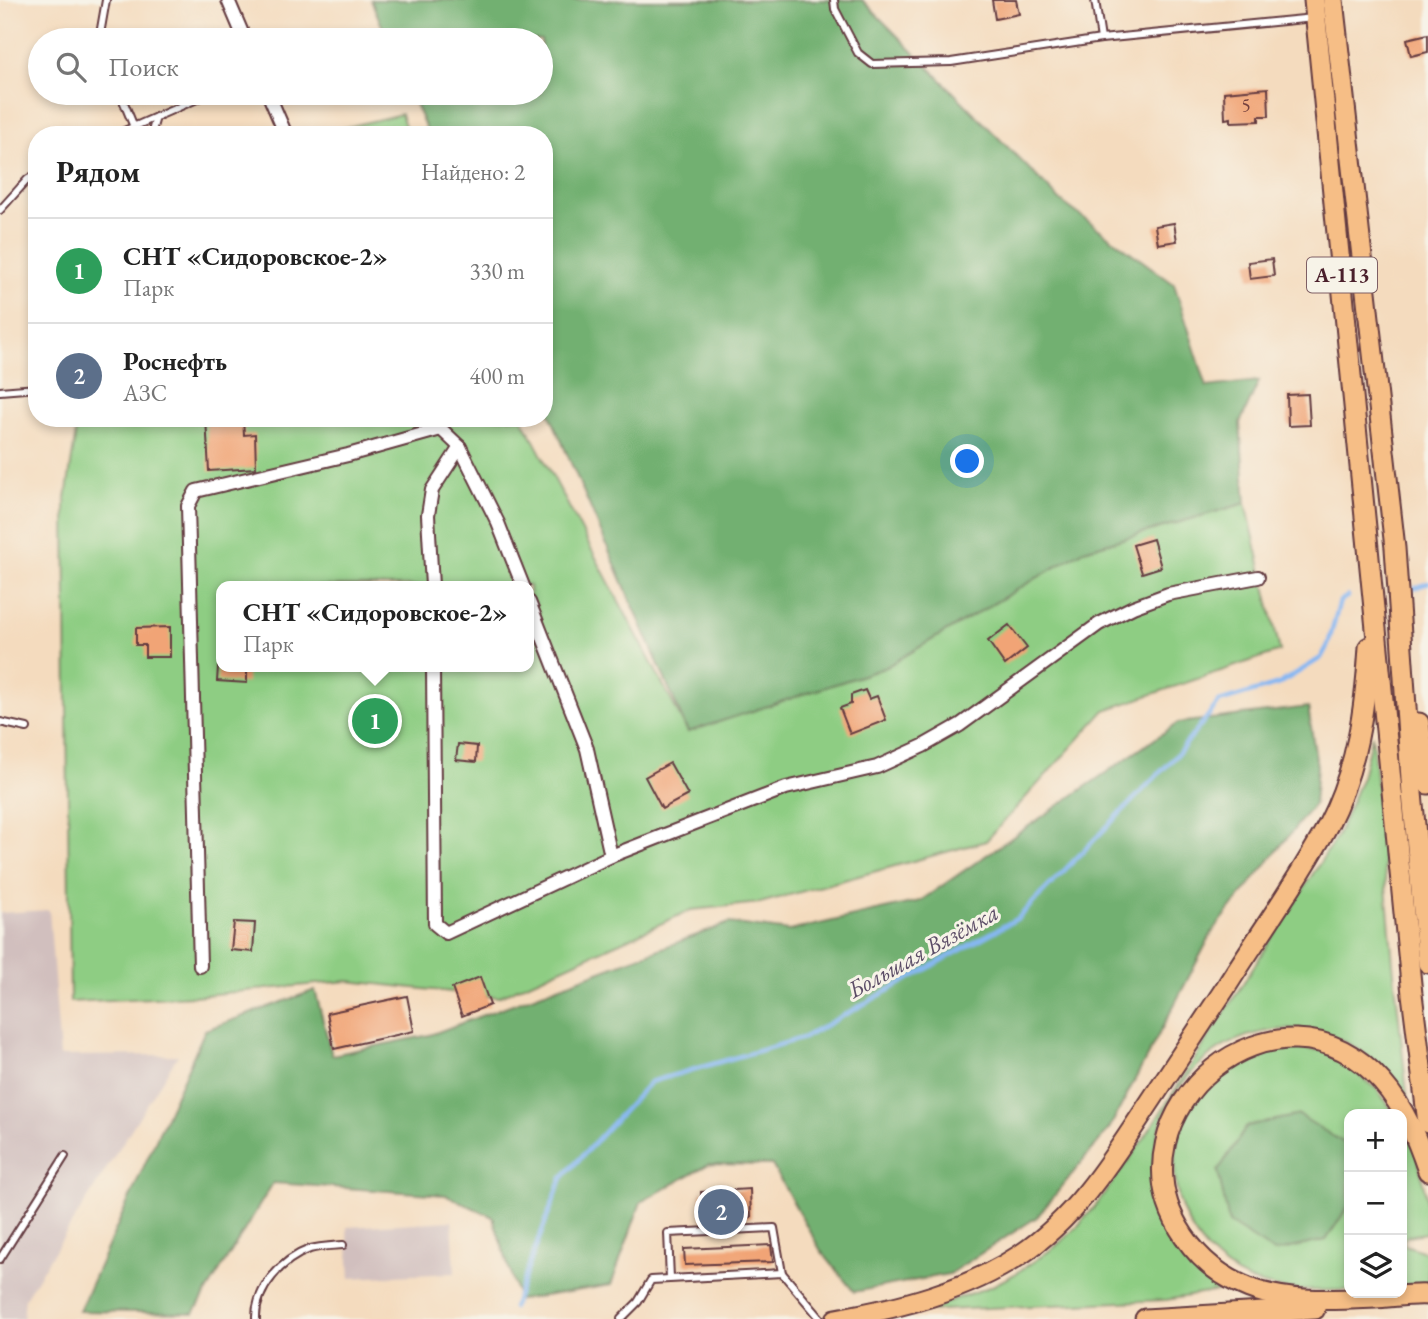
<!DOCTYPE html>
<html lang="ru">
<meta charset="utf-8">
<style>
body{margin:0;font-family:"EB Garamond",serif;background:#f2f2f2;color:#222}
.controls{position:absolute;right:21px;bottom:21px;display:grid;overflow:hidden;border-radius:14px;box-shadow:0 4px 10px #0003}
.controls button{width:63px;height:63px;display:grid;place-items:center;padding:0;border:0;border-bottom:2px solid #e0e0e0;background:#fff;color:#222;font:35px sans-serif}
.you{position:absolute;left:968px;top:462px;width:24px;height:24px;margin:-18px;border:5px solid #fff;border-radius:50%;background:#1a73e8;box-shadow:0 0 0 10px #1a73e833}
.badge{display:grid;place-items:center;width:46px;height:46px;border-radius:50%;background:#7c3aed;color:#fff;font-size:23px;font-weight:700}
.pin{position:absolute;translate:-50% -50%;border:4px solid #fff;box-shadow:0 2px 7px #0006}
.popup{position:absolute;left:216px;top:581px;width:318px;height:91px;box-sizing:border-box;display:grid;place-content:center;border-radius:14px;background:#fff;filter:drop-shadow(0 2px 5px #0005);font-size:23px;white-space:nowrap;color:#767676}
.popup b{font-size:26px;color:#222}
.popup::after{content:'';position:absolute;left:50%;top:100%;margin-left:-14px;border:14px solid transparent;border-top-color:#fff}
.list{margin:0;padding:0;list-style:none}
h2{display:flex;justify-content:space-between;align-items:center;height:91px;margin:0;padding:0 28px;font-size:30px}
h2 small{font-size:23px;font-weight:400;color:#767676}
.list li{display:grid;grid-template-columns:46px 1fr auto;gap:21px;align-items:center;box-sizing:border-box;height:105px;padding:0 28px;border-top:2px solid #e0e0e0}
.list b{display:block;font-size:26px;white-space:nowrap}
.list p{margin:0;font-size:23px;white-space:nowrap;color:#767676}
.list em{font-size:23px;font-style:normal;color:#767676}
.icon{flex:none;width:38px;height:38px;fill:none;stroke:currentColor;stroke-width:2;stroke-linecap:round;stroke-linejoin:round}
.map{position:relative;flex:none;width:1428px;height:1319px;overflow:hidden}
.search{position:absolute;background:#fff;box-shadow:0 4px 10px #0003;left:28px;top:28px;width:525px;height:77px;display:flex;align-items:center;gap:18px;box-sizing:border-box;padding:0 24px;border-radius:38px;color:#767676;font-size:26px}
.panel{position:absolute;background:#fff;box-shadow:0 4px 10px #0003;left:28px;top:126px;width:525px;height:301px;border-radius:28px}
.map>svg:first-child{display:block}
.industrial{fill:#d1bfbe}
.green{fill:#8ecd83;stroke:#6c7657;stroke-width:2;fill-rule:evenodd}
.forest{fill:#72b071;stroke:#5e684e;stroke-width:2}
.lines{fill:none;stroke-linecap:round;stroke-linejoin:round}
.stream{stroke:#86b7f2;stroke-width:4.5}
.building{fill:#f1a476}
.service-casing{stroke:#643b41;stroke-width:10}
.minor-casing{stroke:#643b41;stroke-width:16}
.trunk-casing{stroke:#643b41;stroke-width:23}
.service{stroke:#fff;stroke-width:6}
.minor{stroke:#fff;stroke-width:12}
.trunk{stroke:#f6be86;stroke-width:19}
.labels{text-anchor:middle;stroke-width:6;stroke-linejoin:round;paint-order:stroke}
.number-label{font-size:19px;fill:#74403e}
.shield{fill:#f7f3e8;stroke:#7e5f64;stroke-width:2}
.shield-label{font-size:21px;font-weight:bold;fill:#4a1f2b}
.water-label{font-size:24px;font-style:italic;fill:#5c4d67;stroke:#f7f3e8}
</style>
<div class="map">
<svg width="1428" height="1319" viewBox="0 0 1428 1319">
<rect width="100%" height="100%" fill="#f7f3e8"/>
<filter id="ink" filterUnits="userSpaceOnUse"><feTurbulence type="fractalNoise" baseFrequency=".0143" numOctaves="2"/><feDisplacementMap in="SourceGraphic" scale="14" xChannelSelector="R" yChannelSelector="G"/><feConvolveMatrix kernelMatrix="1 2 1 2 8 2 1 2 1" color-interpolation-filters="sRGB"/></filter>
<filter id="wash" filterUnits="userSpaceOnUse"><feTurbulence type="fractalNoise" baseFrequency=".00686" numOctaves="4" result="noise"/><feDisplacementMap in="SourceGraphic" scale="28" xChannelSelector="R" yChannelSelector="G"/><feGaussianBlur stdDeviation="1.57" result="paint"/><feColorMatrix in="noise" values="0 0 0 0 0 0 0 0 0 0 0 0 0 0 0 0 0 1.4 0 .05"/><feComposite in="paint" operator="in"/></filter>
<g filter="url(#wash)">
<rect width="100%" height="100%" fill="#f4dbbe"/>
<!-- industrial -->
<g class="industrial">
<path d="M 49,910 L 60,1056 L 178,1055 L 25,1298 L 23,1319 L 0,1319 L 0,913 Z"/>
<path d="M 452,1221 L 455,1273 L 350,1278 L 347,1227 Z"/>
</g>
<!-- green -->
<g class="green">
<path d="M 401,114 L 408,135 L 315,135 Z"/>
<path d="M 78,418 L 522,418 L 688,732 L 884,668 L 1084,550 L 1246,503 L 1280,651 L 1105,710 L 986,841 L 760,903 L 691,910 L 498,997 L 348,981 L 194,996 L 70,1002 L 65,505 ZM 221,586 L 529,586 L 529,667 L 221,667 Z"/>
<path d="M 1372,735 L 1393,963 L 1408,1103 C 1393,1081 1377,1060 1353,1046 C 1340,1038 1323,1034 1308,1031 C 1201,1015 1124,1128 1164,1224 C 1176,1251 1197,1277 1224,1290 L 1166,1300 L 922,1311 L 992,1286 L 1015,1274 L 1055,1247 L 1077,1227 L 1098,1203 L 1145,1137 L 1337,836 L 1362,777 Z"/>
<path d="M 1278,1046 L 1327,1051 L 1376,1088 L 1395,1114 L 1349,1114 L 1349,1290 C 1317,1291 1279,1292 1249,1280 C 1185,1252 1156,1175 1187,1114 C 1190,1108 1193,1100 1197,1095 C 1204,1086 1228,1064 1238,1060 C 1250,1054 1265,1051 1278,1046 Z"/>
<path d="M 1402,1128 L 1416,1150 L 1426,1196 L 1427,1233 L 1407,1236 L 1404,1240 L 1405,1245 L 1428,1253 L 1428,1285 L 1402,1287 Z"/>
</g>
<!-- forest -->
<g class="forest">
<path d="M 371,0 L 862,0 L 1062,202 L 1174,284 L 1207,387 L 1259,381 L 1240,423 L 1246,503 L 1084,550 L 884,668 L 688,732 L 544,401 L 544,135 L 429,135 L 410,93 L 541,93 L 541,40 L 388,40 Z"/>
<path d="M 1308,707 L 1317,766 L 1314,804 L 1213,931 L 1109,1129 L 1037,1217 L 949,1274 L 854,1292 L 821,1251 L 772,1165 L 709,1164 L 641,1202 L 611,1285 L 519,1300 L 493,1217 L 446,1195 L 273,1183 L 194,1313 L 79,1311 L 205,1030 L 315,990 L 332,1055 L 430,1035 L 729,923 L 789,931 L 920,901 L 1178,723 Z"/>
<path d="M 1299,1115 L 1344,1143 L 1349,1167 L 1349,1205 L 1326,1240 L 1274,1252 L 1229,1223 L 1218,1171 L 1247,1126 Z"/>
</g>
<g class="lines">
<!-- stream -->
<g class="stream">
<path d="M 1413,589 L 1428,583"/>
<path d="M 513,1308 L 562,1178 L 650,1082 L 803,1038 L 1018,918 L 1176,756 L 1219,702 L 1279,684 L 1321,658 L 1328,645 L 1340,601 L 1348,596"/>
</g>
</g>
<g id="blocks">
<!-- building -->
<g class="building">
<path d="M 992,0 L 1016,0 L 1019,14 L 995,19 Z"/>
<path d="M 1428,34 L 1428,52 L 1411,56 L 1407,39 Z"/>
<path d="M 1268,88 L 1269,116 L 1259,116 L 1259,121 L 1231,122 L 1231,118 L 1225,119 L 1224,92 Z"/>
<path d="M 1174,223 L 1177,241 L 1158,244 L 1155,226 Z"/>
<path d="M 1272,259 L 1274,276 L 1250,279 L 1248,262 Z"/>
<path d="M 1308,394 L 1310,425 L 1288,426 L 1287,395 Z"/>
<path d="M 206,418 L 243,418 L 244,435 L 255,434 L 256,468 L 209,471 Z"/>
<path d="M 1153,539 L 1161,567 L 1142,573 L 1133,545 Z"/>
<path d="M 1009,625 L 1027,648 L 1005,665 L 988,641 Z"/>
<path d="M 170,627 L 170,657 L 145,657 L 145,645 L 136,645 L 136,628 Z"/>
<path d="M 218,667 L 247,667 L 247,683 L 217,681 Z"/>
<path d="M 865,690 L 869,699 L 877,696 L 886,720 L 850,734 L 840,708 L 851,704 L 851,695 Z"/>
<path d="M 458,744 L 477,746 L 476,762 L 456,760 Z"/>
<path d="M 670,763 L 688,795 L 662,809 L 645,777 Z"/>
<path d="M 234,922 L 255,923 L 253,952 L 231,950 Z"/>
<path d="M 480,977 L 490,1005 L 462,1016 L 452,988 Z"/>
<path d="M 407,996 L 414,1031 L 334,1049 L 327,1013 Z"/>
<path d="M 750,1189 L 751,1217 L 702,1220 L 701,1192 Z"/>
<path d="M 771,1245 L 773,1262 L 685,1265 L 684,1249 Z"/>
</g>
</g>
</g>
<g filter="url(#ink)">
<use href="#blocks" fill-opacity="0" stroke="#643b41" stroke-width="2"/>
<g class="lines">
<defs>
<g id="service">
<path d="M 834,0 L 835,9 L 858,53 L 872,64 L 951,62 L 1101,39 L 1314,18"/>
<path d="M 1095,0 L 1101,39"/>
<path d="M 99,40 L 106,0"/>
<path d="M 120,93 L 134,127"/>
<path d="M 115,135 L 156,117"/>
<path d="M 151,135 L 156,117 L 211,93"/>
<path d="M 0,210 L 28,179 L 37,174"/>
<path d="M 0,391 L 37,388"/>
<path d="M 0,722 L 27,728"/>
<path d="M 0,1259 L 65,1156"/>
<path d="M 670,1278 L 668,1233 L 774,1228 L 782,1273"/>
<path d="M 256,1319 C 255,1289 282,1259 310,1249 C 320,1246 332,1246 343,1245"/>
<path d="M 621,1319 L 638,1302 L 651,1280 L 782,1273 L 821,1319"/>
</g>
<g id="minor">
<path d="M 228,0 L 245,40"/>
<path d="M 268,93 L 286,135"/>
<path d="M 439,418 L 441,429 L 460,447 L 498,523 L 523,586"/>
<path d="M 432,586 L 428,515 L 432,490 L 460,447"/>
<path d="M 529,602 L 587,749 L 611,856"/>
<path d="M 433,667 L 435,924 L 446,933 L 611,856 L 703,820 L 786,788 L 877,767 L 923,746 L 960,725 L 1099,624 L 1133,607 L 1168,594 L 1258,577"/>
<path d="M 200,966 L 188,506 L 196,491 L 348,455 L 441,429"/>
</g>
<g id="trunk">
<path d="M 1314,0 L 1412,994 L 1428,1123"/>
<path d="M 1333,0 L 1395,548 L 1412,793 L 1428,963"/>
<path d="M 1419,723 L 1428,784"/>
<path d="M 1428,1171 C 1417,1139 1405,1108 1382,1082 C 1279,964 1101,1113 1184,1236 C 1200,1260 1221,1277 1249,1288 C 1288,1303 1334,1300 1375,1298 C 1393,1297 1410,1294 1428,1295"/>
<path d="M 836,1319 C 899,1308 966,1291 1020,1255 C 1077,1217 1113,1158 1150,1102 C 1175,1064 1201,1025 1226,987 C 1260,933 1298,881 1328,825 C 1357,769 1365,709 1369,647"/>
<path d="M 1145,1319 L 1315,1309"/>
</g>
</defs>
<!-- service casing -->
<use href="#service" class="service-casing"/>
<!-- minor casing -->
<use href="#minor" class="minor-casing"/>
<!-- trunk casing -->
<use href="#trunk" class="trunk-casing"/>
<!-- service -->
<use href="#service" class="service"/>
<!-- minor -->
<use href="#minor" class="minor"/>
<!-- trunk -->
<use href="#trunk" class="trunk"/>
</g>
</g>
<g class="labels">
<!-- number labels -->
<g class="number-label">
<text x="1246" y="112">5</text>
</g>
<!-- shield labels -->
<rect class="shield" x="1307" y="257.5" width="70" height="35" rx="5"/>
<g class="shield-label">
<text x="1342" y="282">А-113</text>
</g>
<!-- water labels -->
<g class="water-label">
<text transform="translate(923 951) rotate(-29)" y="8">Большая Вязёмка</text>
</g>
</g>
</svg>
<div class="controls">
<button>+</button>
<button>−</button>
<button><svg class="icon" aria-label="layers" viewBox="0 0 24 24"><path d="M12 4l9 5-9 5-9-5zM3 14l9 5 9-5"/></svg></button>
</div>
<div class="you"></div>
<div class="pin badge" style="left:375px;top:721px;background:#2e9e5b">1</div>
<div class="popup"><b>СНТ «Сидоровское-2»</b>Парк</div>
<div class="pin badge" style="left:721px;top:1212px;background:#5c6f8a">2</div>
<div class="search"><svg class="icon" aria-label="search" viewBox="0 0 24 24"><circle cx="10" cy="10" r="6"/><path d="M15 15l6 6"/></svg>Поиск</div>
<section class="panel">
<h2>Рядом<small>Найдено: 2</small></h2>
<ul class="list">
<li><span class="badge" style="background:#2e9e5b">1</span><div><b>СНТ «Сидоровское-2»</b><p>Парк</p></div><em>330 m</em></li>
<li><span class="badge" style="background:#5c6f8a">2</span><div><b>Роснефть</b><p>АЗС</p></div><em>400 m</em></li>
</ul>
</section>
</div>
